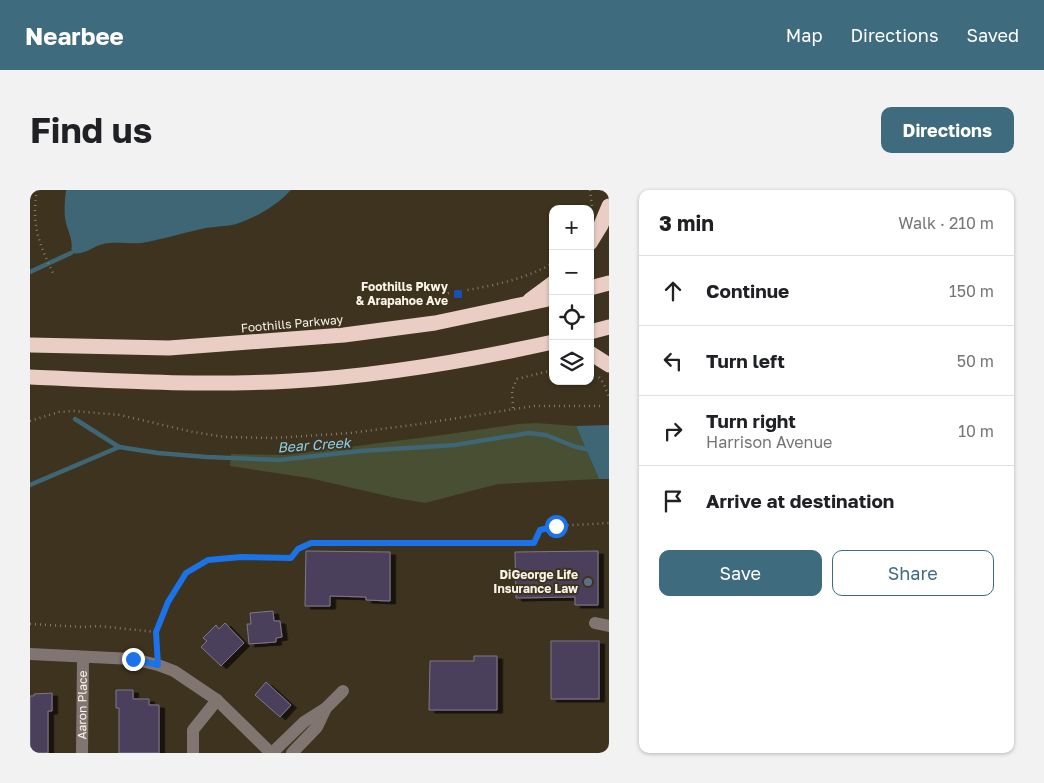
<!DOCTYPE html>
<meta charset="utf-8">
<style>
body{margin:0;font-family:"Golos Text",sans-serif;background:#f2f2f2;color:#202124}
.controls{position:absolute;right:15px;top:15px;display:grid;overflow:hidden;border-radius:10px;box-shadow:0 1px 4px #0004}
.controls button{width:45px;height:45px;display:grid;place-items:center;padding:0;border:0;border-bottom:1px solid #e0e0e0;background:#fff;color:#202124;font:25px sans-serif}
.stop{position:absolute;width:15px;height:15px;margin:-11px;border:4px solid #1a73e8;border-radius:50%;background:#fff}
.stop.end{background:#1a73e8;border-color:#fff;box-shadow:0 1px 5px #0008}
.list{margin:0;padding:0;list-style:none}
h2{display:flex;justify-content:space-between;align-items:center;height:65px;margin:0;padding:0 20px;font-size:21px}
h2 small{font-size:16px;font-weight:400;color:#757577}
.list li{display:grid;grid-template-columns:32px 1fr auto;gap:15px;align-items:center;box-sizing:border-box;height:70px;padding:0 20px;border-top:1px solid #e0e0e0}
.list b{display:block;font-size:19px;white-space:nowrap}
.list p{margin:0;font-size:16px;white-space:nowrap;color:#757577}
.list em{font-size:16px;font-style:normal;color:#757577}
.actions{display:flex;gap:10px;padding:15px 20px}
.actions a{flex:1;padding:11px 0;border:1px solid #3f6b7f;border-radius:10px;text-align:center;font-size:18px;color:#3f6b7f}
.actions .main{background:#3f6b7f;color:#fff}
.icon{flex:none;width:28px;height:28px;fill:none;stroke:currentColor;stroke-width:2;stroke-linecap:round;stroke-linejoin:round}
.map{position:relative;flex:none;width:579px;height:563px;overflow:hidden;border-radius:10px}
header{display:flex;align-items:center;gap:30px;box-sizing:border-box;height:70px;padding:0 25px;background:#3f6b7f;color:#fff}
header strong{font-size:24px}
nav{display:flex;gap:28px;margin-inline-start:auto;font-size:18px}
.intro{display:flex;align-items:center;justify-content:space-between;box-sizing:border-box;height:120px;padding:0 30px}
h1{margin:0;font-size:35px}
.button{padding:12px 22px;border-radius:10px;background:#3f6b7f;color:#fff;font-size:18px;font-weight:700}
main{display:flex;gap:30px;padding:0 30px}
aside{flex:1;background:#fff;border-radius:10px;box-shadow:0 1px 4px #0004}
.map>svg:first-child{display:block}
.green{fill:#484f32}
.water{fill:#3f6675}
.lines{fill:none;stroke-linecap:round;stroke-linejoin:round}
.stream{stroke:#3f6675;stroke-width:4.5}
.building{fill:#4b3f5b;stroke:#80778d;filter:url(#shadow)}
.path{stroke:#857c6b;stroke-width:2.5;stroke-dasharray:1 4;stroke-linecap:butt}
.minor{stroke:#817571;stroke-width:12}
.highway{stroke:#eacdc4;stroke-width:15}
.route{stroke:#1a73e8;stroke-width:6}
.transit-dot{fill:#1a4fb4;stroke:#3d331f;stroke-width:2}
.service-dot{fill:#5c6f8a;stroke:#3d331f;stroke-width:2}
.labels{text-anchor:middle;stroke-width:4;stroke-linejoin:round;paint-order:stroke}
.poi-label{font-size:12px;font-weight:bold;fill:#faf4e8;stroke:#3d331f;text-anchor:end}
.street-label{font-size:12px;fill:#faf4e8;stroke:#3d331f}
.water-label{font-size:14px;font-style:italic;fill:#8bd1ed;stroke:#3d331f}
</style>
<header>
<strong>Nearbee</strong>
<nav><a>Map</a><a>Directions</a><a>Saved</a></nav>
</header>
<div class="intro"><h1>Find us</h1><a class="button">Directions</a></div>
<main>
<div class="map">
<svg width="579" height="563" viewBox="0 0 579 563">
<defs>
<filter id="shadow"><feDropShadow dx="5.5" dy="3" stdDeviation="0" flood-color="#0009"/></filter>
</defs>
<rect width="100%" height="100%" fill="#3d331f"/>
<!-- green -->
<path class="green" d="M 506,233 L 546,236 L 569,289 L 468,294 L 395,313 L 366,308 L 279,288 L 200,276 L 201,264 L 255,265 L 405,246 L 488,234 Z"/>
<!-- water -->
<g class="water">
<path d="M 36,0 L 261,0 C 246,16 227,27 206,34 C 195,37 183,36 171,39 C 152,43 131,50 111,53 C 101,54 91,52 80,53 C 64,53 58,66 41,63 C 44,49 37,41 35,28 C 34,19 35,9 36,0 Z"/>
<path d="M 579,235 L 579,289 L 569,289 L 546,236 Z"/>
</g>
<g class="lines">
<!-- stream -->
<g class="stream">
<path d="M 0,82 L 41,63"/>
<path d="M 45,229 L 89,257"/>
<path d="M 0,295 L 89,257 L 128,263 L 177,267 L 249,270 L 331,261 L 425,255 L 499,243 L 516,245 L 546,257 L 561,260"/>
</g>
</g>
<!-- building -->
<g class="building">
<path d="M 276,361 L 360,362 L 360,411 L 336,410 L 336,407 L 300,406 L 300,416 L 275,416 Z"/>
<path d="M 568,361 L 568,415 L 545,415 L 545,407 L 486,408 L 485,362 Z"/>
<path d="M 243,421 L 244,431 L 250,431 L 252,447 L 246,448 L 246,452 L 219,454 L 217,434 L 221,434 L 220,423 Z"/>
<path d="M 195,433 L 214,453 L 191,476 L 171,457 L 177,451 L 173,448 L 186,435 L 189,439 Z"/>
<rect x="521" y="451" width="48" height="58"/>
<path d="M 444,466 L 467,466 L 467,520 L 399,520 L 400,471 L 444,471 Z"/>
<path d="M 236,492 L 261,515 L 250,527 L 225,505 Z"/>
<path d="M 86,500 L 103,500 L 103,509 L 119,509 L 119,515 L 129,515 L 129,563 L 89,563 L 89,518 L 86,518 Z"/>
<path d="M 22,503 L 22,521 L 18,521 L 18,563 L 0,563 L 0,506 L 4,506 L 4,504 Z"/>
</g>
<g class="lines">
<!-- path -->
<g class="path">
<path d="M 7,0 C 1,35 9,54 24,85"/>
<path d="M 560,0 L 562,16"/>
<path d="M 413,104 C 450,98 491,92 523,73"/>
<path d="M 569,187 L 574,194 L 579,208"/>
<path d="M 483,218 L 482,200 L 487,189 L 523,180"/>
<path d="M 0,231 L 29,222 L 44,221 L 90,225 L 163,242 L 195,247 L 244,248 L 320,243 L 383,235 L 504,216 L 574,216"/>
<path d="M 0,434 L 53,437 L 69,436 L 126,442"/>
<path d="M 127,461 L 126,442 L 138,412 L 157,383 L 166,376 L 178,370 L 211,367 L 261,368 L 268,359 L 281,353 L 504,353 L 510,340 L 526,336 L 579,333"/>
</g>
<!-- minor -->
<g class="minor">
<path d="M 565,433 L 579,436"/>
<path d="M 0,464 L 103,469 L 128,475 L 144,481 L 187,510 L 241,563"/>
<path id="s1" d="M 52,563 L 53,467"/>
<path d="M 163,563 L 163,540 L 187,510"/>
<path d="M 242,563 L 274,532 L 296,518 L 313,501"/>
<path d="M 262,563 L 287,537 L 296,518"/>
</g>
<!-- highway -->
<g class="highway">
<path d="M 560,53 L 571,35 L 579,16"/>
<path d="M 560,98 L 579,93"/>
<path d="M 500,110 L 523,93"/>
<path d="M 560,142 L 579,137"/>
<path d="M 0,155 L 139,158 L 314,145 L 405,133 L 523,108"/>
<path d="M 560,163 L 579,175"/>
<path d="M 0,187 C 87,191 174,196 261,191 C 349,186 437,171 523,152"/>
</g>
</g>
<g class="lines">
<!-- route -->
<path class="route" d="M 103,469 L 128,475 L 126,442 L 138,412 L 156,383 L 178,370 L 211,367 L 261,368 L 268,359 L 281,353 L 504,353 L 510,340 L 526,336"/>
</g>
<!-- markers -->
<rect class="transit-dot" x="423" y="99" width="10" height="10" rx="2.5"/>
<circle class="service-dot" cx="558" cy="392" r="5"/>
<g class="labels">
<!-- poi labels -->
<g class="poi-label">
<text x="418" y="101">Foothills Pkwy<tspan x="418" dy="14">&amp; Arapahoe Ave</tspan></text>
<text x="548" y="389">DiGeorge Life<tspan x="548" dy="14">Insurance Law</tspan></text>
</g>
<!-- street labels -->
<g class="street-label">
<text transform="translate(262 134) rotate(-5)" y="4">Foothills Parkway</text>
<text dy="4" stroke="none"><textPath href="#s1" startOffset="48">Aaron Place</textPath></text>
</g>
<!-- water labels -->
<g class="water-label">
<text transform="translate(284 255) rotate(-4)" y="5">Bear Creek</text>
</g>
</g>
</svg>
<div class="controls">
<button>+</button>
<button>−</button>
<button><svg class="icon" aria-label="locate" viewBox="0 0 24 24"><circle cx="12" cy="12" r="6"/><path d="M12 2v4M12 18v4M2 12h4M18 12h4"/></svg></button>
<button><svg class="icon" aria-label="layers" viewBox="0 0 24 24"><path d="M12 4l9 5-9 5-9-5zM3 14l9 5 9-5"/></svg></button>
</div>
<div class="stop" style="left:526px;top:336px"></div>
<div class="stop end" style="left:103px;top:469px"></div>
</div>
<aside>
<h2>3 min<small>Walk · 210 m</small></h2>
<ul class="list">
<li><svg class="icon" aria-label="ahead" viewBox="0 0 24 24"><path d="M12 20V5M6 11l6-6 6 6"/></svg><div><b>Continue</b></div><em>150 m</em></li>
<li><svg class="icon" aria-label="left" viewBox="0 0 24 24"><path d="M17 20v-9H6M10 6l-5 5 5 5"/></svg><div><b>Turn left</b></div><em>50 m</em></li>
<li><svg class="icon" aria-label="right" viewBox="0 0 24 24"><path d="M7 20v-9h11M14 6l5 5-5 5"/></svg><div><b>Turn right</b><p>Harrison Avenue</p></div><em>10 m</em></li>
<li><svg class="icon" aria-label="arrive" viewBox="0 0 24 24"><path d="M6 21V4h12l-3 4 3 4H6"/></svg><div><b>Arrive at destination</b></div></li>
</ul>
<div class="actions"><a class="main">Save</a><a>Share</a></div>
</aside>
</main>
